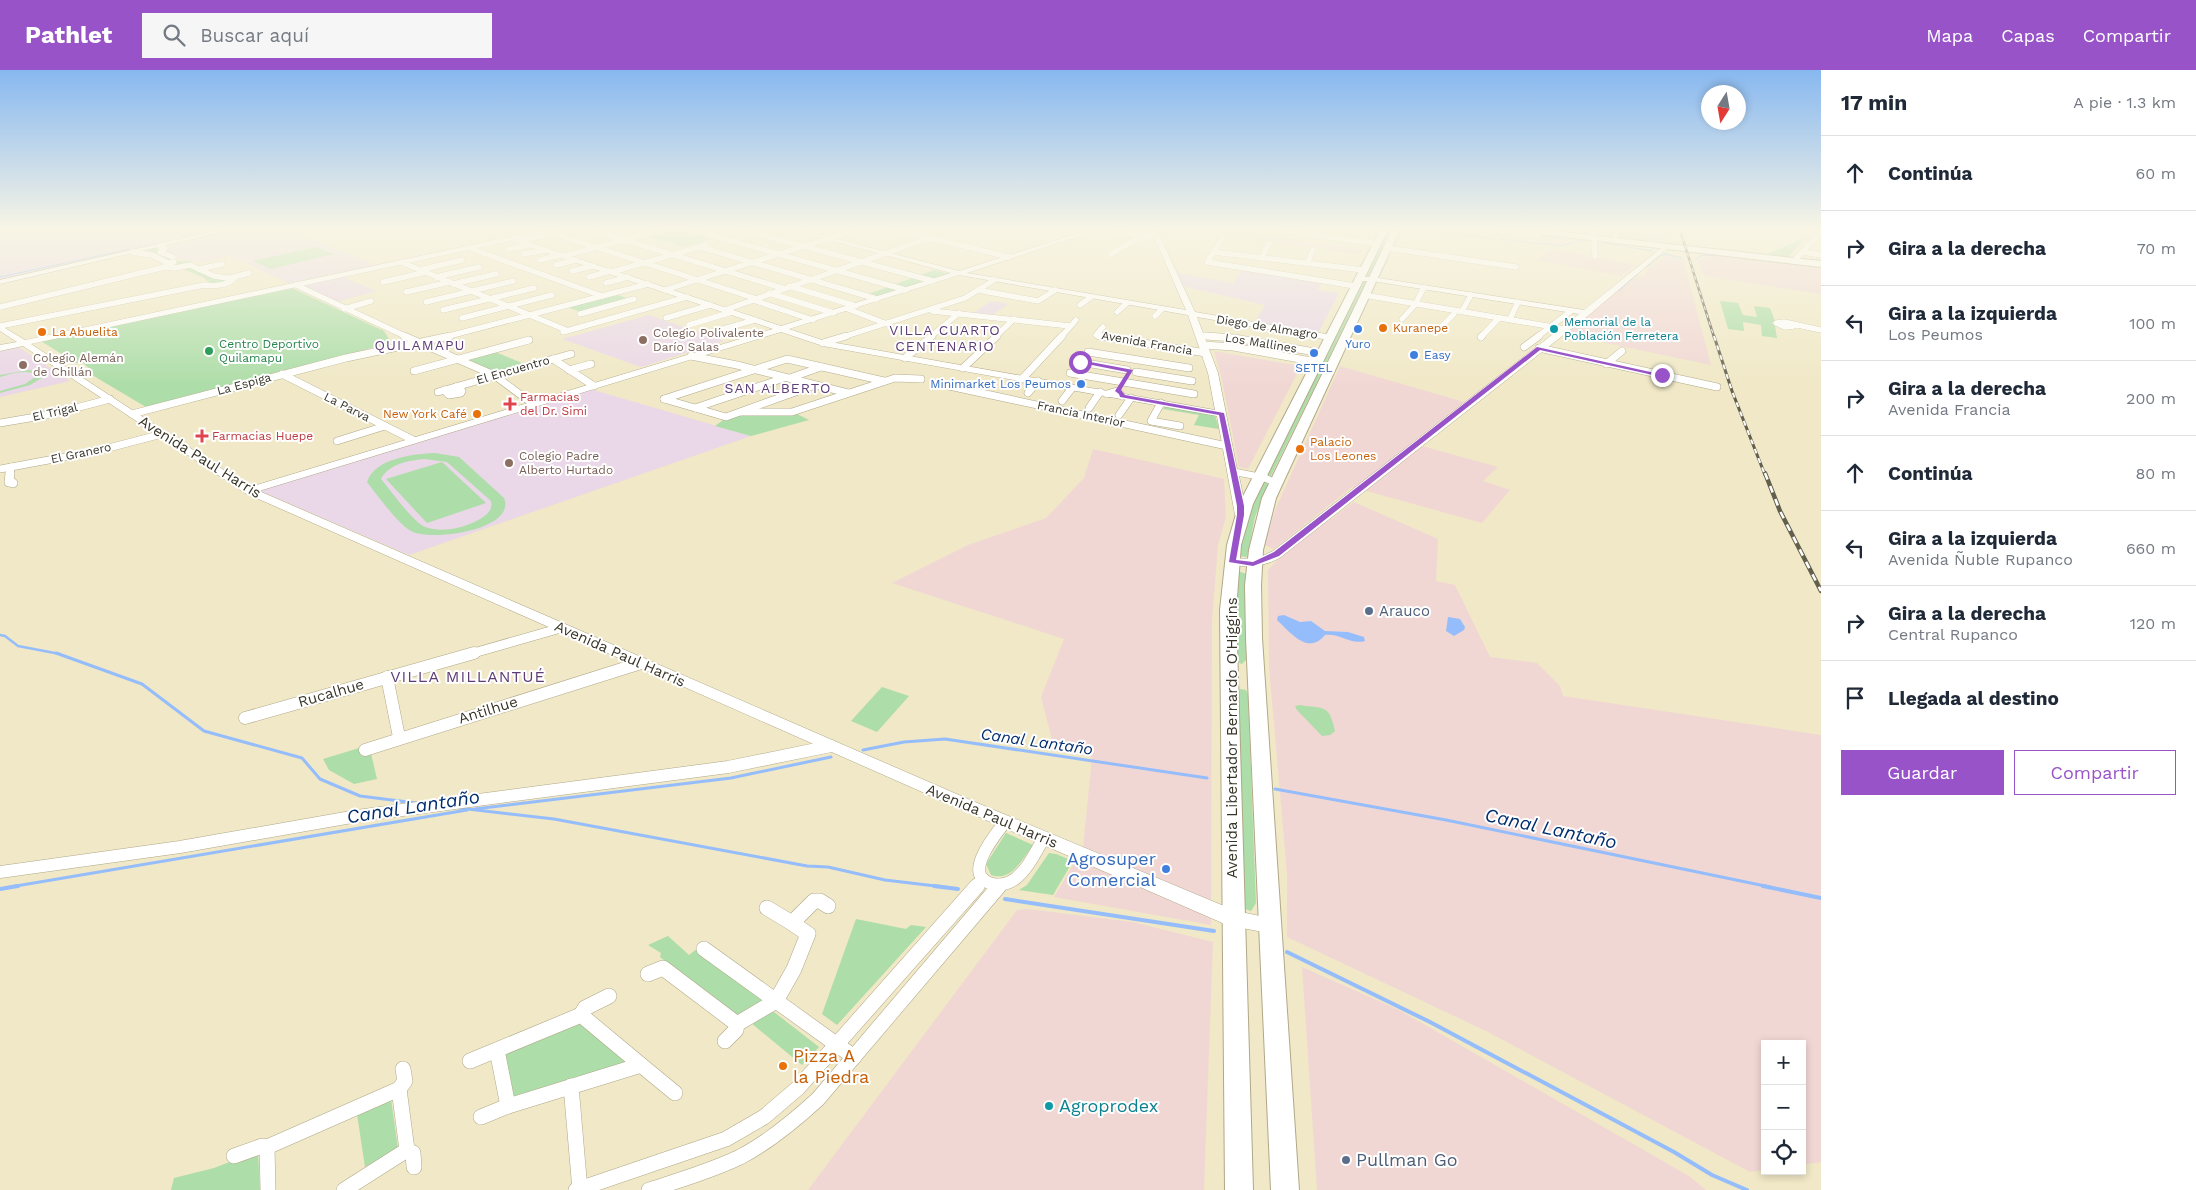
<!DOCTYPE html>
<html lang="es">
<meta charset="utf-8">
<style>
body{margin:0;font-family:"Work Sans",sans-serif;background:#f6f6f7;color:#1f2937}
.controls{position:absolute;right:15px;bottom:15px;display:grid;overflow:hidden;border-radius:0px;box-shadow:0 2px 8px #0003}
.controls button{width:45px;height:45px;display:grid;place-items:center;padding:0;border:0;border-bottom:1px solid #e0e1e3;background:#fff;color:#1f2937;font:25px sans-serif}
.compass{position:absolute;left:1701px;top:15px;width:45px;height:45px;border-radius:50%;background:#fff;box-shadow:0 2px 8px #0003;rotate:191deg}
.stop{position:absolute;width:15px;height:15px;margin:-11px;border:4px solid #9853c8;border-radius:50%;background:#fff}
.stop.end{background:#9853c8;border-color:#fff;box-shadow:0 1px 5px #0008}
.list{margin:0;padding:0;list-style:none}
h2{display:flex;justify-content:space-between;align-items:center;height:65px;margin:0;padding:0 20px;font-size:21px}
h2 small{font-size:16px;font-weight:400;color:#747a83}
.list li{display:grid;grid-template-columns:32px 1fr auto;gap:15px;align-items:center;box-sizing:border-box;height:75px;padding:0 20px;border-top:1px solid #e0e1e3}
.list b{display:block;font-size:19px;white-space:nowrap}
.list p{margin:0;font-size:16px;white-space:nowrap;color:#747a83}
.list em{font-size:16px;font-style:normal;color:#747a83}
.actions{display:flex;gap:10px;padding:15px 20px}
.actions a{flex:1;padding:11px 0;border:1px solid #9853c8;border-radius:0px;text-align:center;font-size:18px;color:#9853c8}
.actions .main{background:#9853c8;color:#fff}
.icon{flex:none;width:28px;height:28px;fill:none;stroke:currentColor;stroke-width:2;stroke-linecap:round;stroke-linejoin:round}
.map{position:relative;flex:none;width:1821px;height:1120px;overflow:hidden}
header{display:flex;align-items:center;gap:30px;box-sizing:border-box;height:70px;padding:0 25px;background:#9853c8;color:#fff}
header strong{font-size:24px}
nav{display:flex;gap:28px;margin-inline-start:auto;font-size:18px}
.search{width:350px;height:45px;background:#f6f6f7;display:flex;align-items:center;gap:12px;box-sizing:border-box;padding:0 18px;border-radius:0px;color:#747a83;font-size:19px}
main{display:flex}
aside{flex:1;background:#fff}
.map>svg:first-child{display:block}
.industrial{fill:#f1d7d4}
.education{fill:#ead7e7}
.green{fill:#addda8;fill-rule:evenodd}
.water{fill:#95bdfb}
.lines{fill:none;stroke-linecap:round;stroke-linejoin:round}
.stream-far3{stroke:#95bdfb;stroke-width:1}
.stream-far2{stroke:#95bdfb;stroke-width:2.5}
.stream-far1{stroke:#95bdfb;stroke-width:3}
.stream{stroke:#95bdfb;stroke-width:4}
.street-far4-casing{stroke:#b0a888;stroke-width:6}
.street-far3-casing{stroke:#b0a888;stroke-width:8}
.street-far2-casing{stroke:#b0a888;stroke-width:10}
.street-far1-casing{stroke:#b0a888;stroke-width:13}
.street-casing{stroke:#b0a888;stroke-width:16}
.secondary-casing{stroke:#b0a888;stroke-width:1}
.primary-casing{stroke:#b0a888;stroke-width:2}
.street-far4{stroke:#fff;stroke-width:5.5}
.street-far3{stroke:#fff;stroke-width:7}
.street-far2{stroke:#fff;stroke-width:9}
.street-far1{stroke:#fff;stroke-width:12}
.street{stroke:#fff;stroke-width:15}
.secondary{fill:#fff;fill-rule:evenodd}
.primary{fill:#fff;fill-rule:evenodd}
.rail-far2-casing{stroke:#635f4d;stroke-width:2.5}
.rail-far1-casing{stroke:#635f4d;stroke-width:3}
.rail-casing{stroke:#635f4d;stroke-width:4.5}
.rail-far2{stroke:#fff;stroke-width:1;stroke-dasharray:4;stroke-linecap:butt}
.rail-far1{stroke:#fff;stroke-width:2;stroke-dasharray:5;stroke-linecap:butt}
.rail{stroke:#fff;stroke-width:2.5;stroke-dasharray:7;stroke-linecap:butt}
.route{fill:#9853c8}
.food-dot{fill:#e8710a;stroke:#fff;stroke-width:2}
.shop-dot{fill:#3f7fe0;stroke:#fff;stroke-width:2}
.culture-dot{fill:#0f9aa8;stroke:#fff;stroke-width:2}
.education-dot{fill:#8d6e63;stroke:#fff;stroke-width:2}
.leisure-dot{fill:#2e9e5b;stroke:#fff;stroke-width:2}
.health-dot{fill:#e0444e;stroke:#fff;stroke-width:2}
.service-dot{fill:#5c6f8a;stroke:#fff;stroke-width:2}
.labels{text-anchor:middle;stroke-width:4;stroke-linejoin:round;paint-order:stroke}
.far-culture-label{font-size:12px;fill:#0d838f;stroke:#fff;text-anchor:start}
.far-street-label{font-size:12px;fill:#383528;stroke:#fff}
.far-food-label{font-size:12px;fill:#c56008;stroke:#fff;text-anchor:start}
.far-education-label{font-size:12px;fill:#785e54;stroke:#fff;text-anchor:start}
.far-leisure-label{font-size:12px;fill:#27864d;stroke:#fff;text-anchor:start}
.far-shop-label{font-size:12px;fill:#366cbe;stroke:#fff}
.far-health-label{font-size:12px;fill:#be3a42;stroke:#fff;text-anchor:start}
.far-neighbourhood-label{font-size:14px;letter-spacing:1px;fill:#5e3d77;stroke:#fff}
.street-label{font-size:15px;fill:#383528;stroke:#fff}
.service-label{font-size:15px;fill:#4e5e75;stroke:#fff;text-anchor:start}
.neighbourhood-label{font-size:16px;letter-spacing:1px;fill:#5e3d77;stroke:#fff}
.water-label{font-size:16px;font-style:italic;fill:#012e6f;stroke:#fff}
.near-shop-label{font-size:18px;fill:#366cbe;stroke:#fff;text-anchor:end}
.near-food-label{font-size:18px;fill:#c56008;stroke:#fff;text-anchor:start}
.near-culture-label{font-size:18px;fill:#0d838f;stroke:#fff;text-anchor:start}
.near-service-label{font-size:18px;fill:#4e5e75;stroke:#fff;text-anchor:start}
.near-water-label{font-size:19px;font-style:italic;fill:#012e6f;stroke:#fff}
</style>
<header>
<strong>Pathlet</strong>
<div class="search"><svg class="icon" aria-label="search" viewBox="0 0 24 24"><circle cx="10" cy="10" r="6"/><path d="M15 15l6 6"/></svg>Buscar aquí</div>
<nav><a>Mapa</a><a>Capas</a><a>Compartir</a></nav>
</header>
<main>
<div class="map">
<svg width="1821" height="1120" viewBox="0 0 1821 1120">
<rect width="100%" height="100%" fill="#f0e8c6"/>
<!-- industrial -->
<g class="industrial">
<path d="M 1190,160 L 1253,160 L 1251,163 L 1363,179 L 1360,185 Z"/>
<path d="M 1617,160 L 1668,160 L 1664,173 L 1618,167 Z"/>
<path d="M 1541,165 L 1574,169 L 1568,174 L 1560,175 L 1538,174 Z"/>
<path d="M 1554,179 L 1636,195 L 1620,206 L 1536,190 Z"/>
<path d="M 1667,185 L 1683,189 L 1711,295 L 1563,264 L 1639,205 L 1645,206 L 1647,199 Z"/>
<path d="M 1712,185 L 1821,198 L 1821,224 L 1704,206 L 1698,191 L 1706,186 Z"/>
<path d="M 1214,281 L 1301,296 L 1248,399 L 1239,397 L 1222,310 Z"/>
<path d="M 1340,296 L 1464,332 L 1411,373 L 1498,397 L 1483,411 L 1510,420 L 1482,453 L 1352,417 L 1274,479 L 1264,475 L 1276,438 Z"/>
<path d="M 1093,379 L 1224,409 L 1226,447 L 1218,475 L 1212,550 L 1211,855 L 1054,827 L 1083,778 L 1092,687 L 1054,677 L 1041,627 L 1064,569 L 892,513 L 968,475 L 1046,448 L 1084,408 Z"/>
<path d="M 1354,432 L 1438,469 L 1436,511 L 1455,515 L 1490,587 L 1537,593 L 1560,616 L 1563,626 L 1821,665 L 1821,1092 L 1802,1095 L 1802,974 L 1765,974 L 1765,1100 L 1750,1102 L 1486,961 L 1287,867 L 1287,804 L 1269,596 L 1268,500 L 1285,482 Z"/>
<path d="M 1028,839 L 1133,852 L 1213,872 L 1204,1120 L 808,1120 L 1017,840 Z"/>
<path d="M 1302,897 L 1399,940 L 1689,1106 L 1706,1120 L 1317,1120 Z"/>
</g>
<!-- education -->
<g class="education">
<path d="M 0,160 L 216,160 L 0,209 Z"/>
<path d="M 240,160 L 288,160 L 376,195 L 289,213 L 230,186 L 197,193 L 193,190 L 182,190 L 163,182 L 166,177 Z"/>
<path d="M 1242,200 L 1322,212 L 1317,220 L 1339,223 L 1318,263 L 1255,252 L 1265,235 L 1182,216 L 1176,203 L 1233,213 Z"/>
<path d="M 340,206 L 377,221 L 336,232 L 301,215 Z"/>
<path d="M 992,231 L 1009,234 L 992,245 L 973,243 Z"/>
<path d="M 649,245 L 724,271 L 641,297 L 562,269 Z"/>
<path d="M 17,276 L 70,311 L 0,327 L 0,280 Z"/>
<path d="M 590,319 L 751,366 L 409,485 L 258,420 Z"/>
</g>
<!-- green -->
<g class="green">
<path d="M 668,160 L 683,160 L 713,169 L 683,177 L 646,166 Z"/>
<path d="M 1387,160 L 1392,160 L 1269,410 L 1255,447 L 1247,487 L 1237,486 L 1247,446 Z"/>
<path d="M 1807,166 L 1789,187 L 1768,184 Z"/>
<path d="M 158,176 L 162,177 L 159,182 L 178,191 L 191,191 L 192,194 L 188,195 L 227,208 L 228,213 L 205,213 L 212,209 L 206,211 L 205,208 L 180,198 L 173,198 L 172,192 L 133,182 Z"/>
<path d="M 316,177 L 334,184 L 271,199 L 253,191 Z"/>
<path d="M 934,200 L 949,204 L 874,227 L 866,225 Z"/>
<path d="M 292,218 L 384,261 L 389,269 L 379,276 L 146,337 L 87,302 L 90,299 L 83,293 L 76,293 L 41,271 Z"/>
<path d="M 615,224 L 629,229 L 581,242 L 567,237 Z"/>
<path d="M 1720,231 L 1738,233 L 1743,245 L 1757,247 L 1754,236 L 1770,238 L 1775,251 L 1772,253 L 1775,256 L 1777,268 L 1762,266 L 1761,255 L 1743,252 L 1744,261 L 1728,259 Z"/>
<path d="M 493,281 L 527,295 L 498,303 L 463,289 Z"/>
<path d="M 29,300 L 43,302 L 45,306 L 30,315 L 0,323 L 0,321 L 25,314 L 37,306 C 29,298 11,304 0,307 L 0,305 Z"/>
<path d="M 1165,336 L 1215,345 L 1219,359 L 1194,355 L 1199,345 L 1163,339 Z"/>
<path d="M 740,343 L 797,344 L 809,350 L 751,366 L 715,356 L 726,348 Z"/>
<path d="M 435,383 L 459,387 L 504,428 C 517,460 431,472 411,461 C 399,455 377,425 367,412 C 375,388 414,384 435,383 ZM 425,389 L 447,392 L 491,431 C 493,440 487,445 480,449 C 465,458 439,464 423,456 C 412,450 390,420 381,409 C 388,394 410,390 425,389 Z"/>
<path d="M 442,392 L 486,433 L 427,453 L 386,409 Z"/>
<path d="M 1238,501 L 1246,504 L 1247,589 L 1242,594 L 1237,592 L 1235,546 Z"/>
<path d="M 882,617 L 909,626 L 877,662 L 851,651 Z"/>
<path d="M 1240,619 L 1246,620 L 1248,624 L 1256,833 L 1251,841 L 1245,839 L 1237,622 Z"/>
<path d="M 1300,635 C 1325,639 1329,634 1335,661 L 1330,665 L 1322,666 L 1297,640 L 1295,636 Z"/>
<path d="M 369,675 L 377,709 L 354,714 L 329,700 L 323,689 Z"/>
<path d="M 1006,763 L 1033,775 C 1022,789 1012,812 991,805 L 986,794 Z"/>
<path d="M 1049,783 L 1056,784 L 1073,791 L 1053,825 L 1019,820 L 1027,815 Z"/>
<path d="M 856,849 L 906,859 L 911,855 L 926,857 L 837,955 L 822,944 Z"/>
<path d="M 668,866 L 689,885 L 698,878 L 764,931 L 736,947 L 660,887 L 661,883 L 648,875 Z"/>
<path d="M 774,942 L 819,977 L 802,995 L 751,953 L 765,944 Z"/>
<path d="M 578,951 L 625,992 L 586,1008 L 514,1029 L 504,981 Z"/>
<path d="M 391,1029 L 398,1079 L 365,1097 L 357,1044 Z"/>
<path d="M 258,1081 L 260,1120 L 171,1120 L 174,1108 L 214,1098 Z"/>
</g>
<!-- water -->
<g class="water">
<path d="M 1284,545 L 1300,552 L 1311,551 L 1325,561 L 1348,562 L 1364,567 L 1365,571 C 1350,575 1340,563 1325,565 C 1308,586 1290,562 1277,550 L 1278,546 Z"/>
<path d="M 1448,547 L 1460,549 L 1465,557 L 1464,560 L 1454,566 L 1446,561 Z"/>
</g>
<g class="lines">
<!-- stream-far3 -->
<g class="stream-far3">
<path d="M 1425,160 L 1490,168"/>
<path d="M 1500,169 L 1562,176 L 1584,169"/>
<path d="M 1578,171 L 1586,171"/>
<path d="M 1603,173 L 1653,181"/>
<path d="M 167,175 L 235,160"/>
<path d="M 1662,183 L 1682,188"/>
<path d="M 1696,190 L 1702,185 L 1724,186"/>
<path d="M 1647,197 L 1660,186 L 1667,184"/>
<path d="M 0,207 L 130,179"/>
<path d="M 1618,221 L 1638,204"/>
</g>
<!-- stream-far2 -->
<path class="stream-far2" d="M 0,565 L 5,566 L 18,576 L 60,584"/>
<!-- stream-far1 -->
<g class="stream-far1">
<path d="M 56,583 L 142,614 L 204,661 L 302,688 L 320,709 L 360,726 L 416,733"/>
<path d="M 863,680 L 904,672 L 945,669 L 1207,708"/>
<path d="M 1275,719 L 1446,750 L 1770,817"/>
<path d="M 459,738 L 554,749 L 807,796 L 828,797 L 885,810 L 944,817"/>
<path d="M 475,739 L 731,708 L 831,687"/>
<path d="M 10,817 L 467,740"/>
</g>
<!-- stream -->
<g class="stream">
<path d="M 934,816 L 958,819"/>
<path d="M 1763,816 L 1821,828"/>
<path d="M 0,819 L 18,816"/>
<path d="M 1005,829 L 1214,861"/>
<path d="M 1287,882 L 1430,952 L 1674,1082 L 1712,1105 L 1747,1120"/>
</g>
<defs>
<g id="street-far4">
<path d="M 592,160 L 782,218"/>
<path d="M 693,160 L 906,220"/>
<path d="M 743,160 L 933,211"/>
<path d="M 897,160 L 1009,187"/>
<path d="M 1282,160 L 1377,174"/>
<path d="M 1497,160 L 1538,165 L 1539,162"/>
<path d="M 1115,161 L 1144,166"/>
<path d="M 552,163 L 754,228"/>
<path d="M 1224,166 L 1207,192 L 1355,216"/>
<path d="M 1594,168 L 1595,186"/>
<path d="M 521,171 L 558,162"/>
<path d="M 160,176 L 165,178 L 160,182 L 173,187"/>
<path d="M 700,177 L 877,229"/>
<path d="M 469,178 L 602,226"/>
<path d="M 1387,178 L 1516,197"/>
<path d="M 509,179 L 529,175"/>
<path d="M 132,182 L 152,185 L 168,193 L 174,192"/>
<path d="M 1213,182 L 1363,200"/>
<path d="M 1803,182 L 1821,185"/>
<path d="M 524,184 L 545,180"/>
<path d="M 1111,184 L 1142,166 L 1157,166"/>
<path d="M 564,186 L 661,160"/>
<path d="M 1262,188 L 1269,173"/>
<path d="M 540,190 L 560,185"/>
<path d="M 1794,191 L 1821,162"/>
<path d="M 401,192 L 566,260"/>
<path d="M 1307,194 L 1313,180"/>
<path d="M 556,195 L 576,190"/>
<path d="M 199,199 L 222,194"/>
<path d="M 420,200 L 462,190"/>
<path d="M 572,201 L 593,196"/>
<path d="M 612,202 L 706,175"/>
<path d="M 436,207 L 479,197"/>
<path d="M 589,207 L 610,201"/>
<path d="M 230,208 L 249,203"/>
<path d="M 383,212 L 426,202"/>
<path d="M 606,213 L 628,207"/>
<path d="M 453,214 L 496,204"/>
<path d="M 296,215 L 407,267"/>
<path d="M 789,216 L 856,236"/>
<path d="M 665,220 L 855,160"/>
<path d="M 978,220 L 1038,231 L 1055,220"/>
<path d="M 406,222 L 450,212"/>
<path d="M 769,223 L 834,243"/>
<path d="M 1364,225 L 1565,259"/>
<path d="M 753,230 L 813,250"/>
<path d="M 426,232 L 513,211"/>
<path d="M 1080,235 L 1091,227"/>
<path d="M 0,237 L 165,197"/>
<path d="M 344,239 L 371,231"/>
<path d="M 848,239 L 887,254"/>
<path d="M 443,240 L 534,218"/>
<path d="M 725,240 L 929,168"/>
<path d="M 932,241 L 1070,256"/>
<path d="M 1462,241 L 1471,225"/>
<path d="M 1117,242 L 1127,233"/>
<path d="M 580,244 L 634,229"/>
<path d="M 1155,246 L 1162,239"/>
<path d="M 462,248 L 552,225"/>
<path d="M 666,248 L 710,235"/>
<path d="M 1402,249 L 1415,235 L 1424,217"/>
<path d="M 1510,249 L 1518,232"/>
<path d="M 689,255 L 732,242"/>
<path d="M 0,256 L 204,215 C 215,216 225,216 234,209 L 214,206 L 190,195 L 175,198 L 165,197 L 168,193"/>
<path d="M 1794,256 L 1785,257 L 1776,253 L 1784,252 L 1821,260"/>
<path d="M 1103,257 L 1096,265 L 1107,267"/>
<path d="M 1440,258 L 1454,244"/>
<path d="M 563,262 L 687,227"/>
<path d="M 709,263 L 755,250"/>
<path d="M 1200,265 L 1221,267"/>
<path d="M 445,267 L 648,214"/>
<path d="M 843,267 L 965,228 L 994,210"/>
<path d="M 930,267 L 959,243"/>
<path d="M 995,267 L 1014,249"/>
<path d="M 1061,267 L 1076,250"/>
<path d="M 1481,267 L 1499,248"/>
<path d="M 1537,267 L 1571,241"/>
</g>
<g id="street-far3">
<path d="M 404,266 L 494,305 L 533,334"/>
<path d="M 1099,266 L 1206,283"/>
<path d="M 1206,266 L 1234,268 L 1321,283"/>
<path d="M 1481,267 L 1482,266"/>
<path d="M 823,273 L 846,266"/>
<path d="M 1204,275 L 1233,277 L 1317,292"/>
<path d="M 1524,277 L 1539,266"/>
<path d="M 1539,278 L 1717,317"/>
<path d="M 1088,282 L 1189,298"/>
<path d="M 691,286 L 737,295 L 848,323"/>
<path d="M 905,288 L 932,266"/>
<path d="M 553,289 L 594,316"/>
<path d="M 1080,292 L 1127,300"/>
<path d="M 1606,294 L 1622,281"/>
<path d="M 963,298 L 997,266"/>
<path d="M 569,300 L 591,294"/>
<path d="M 414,301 L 529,270"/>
<path d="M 1136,302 L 1192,311"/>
<path d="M 1070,303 L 1194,324"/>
<path d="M 282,304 L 413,370"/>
<path d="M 790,308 L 821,297"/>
<path d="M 1022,309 L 1062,266"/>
<path d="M 935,313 L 1227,376"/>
<path d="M 444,320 L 449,325 L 461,323 L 462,321 L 456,317"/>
<path d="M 438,322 L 571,284"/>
<path d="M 1028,323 L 1038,311"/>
<path d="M 1107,324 L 1117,321 L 1122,326"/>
<path d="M 664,329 L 787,289 L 884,311"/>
<path d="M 664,329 L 726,347 L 815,315"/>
<path d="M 1062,331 L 1072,318"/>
<path d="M 1161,333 L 1151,351 L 1180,356"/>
<path d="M 695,338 L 784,308"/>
<path d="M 1089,338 L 1100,322"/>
<path d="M 741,342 L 792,342 L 895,308 L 921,309"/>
<path d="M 132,344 L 346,288 L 450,266"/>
<path d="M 1119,345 L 1131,328"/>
<path d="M 0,353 L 53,344 L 110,329"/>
<path d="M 337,371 L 385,356"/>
<path d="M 0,399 L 97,381 L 162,364"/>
<path d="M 10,405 L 11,397"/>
</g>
<g id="street-far2">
<path d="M 10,403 L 9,412 L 13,413"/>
<path d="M 470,584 L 561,558"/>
</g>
<g id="street-far1">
<path d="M 387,607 L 399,667"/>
<path d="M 245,648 L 474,583"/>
<path d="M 365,680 L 641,593"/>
<path d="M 1005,752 C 995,765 960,807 993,814 C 1001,816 1009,813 1015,809 C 1028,799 1036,781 1044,768"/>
<path d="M 0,802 L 180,777 L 357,746 L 728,697 L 831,676"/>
<path d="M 976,817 L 983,809"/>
</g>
<g id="street">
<path d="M 767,838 L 792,853"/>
<path d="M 704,879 L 854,987"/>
<path d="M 648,904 L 663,898 L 737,954 L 776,931 L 794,899 L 808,864 L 792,853 L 814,831 L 820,831 L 828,836"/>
<path d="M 581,945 L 585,938 L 609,926"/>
<path d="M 725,971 L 736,960 L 737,954"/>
<path d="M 470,991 L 581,945 L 641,995 L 508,1036 L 497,980"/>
<path d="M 641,995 L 675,1023"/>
<path d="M 571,1016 L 580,1120"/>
<path d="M 481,1047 L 508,1036"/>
<path d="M 407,1080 L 413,1083 L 414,1097"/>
<path d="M 234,1086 L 262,1076 L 267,1077"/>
<path d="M 268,1120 L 267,1077 L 399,1019 L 405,1011 L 403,999"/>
<path d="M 344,1120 L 407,1080 L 399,1019"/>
<path d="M 576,1120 L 726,1069 L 764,1047 L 798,1018 L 977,816"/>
<path d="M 649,1120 C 680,1110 711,1101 740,1087 C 769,1072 794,1051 818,1029 L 999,816"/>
</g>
<g id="secondary">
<path d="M 219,160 L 231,160 L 0,214 L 0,210 Z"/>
<path d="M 542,160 L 555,160 L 519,169 L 781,256 L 951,203 L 792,160 L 803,160 L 959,201 L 1088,160 L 1098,160 L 967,203 L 1186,240 L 1151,160 L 1157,160 L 1195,242 L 1332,265 L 1333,267 L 1329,270 L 1197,247 L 1218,303 L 1237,399 L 1267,405 L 1282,413 L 1276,416 L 1260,410 L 1239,406 L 1247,445 L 1241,448 L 1235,445 L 1217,346 L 823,276 L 781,262 L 259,421 L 975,732 L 1236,841 L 1275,849 L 1278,855 L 1275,861 L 1268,863 L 1227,855 L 963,740 L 245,423 L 23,276 L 0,281 L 0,275 L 17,272 L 0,261 L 0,255 L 25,270 ZM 511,171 L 773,259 L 250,417 L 31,274 ZM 959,205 L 1188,245 L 1208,303 L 1215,340 L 825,271 L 789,259 Z"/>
<path d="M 1591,160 L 1597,160 L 1596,169 L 1591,168 Z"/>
<path d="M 1612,160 L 1618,160 L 1618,171 L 1613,170 Z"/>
<path d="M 1665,175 L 1670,176 L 1589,245 L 1281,487 C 1265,497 1247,498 1228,494 L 1226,491 L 1228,488 L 1256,489 L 1273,481 L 1579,244 L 1372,211 L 1355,211 L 1355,207 L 1372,207 L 1584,240 Z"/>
</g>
<g id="primary">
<path d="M 1380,160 L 1388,160 L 1253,434 L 1241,475 L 1236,540 L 1253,1120 L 1225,1120 L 1220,540 L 1227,475 L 1239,434 Z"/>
<path d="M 1392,160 L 1400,160 L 1276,428 L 1263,480 L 1261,515 L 1262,568 L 1299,1120 L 1271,1120 L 1246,568 L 1245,515 L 1249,480 L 1262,428 Z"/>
<path d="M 1518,160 L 1544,160 L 1821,191 L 1821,197 L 1522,162 Z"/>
</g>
</defs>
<!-- street-far4 casing -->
<use href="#street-far4" class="street-far4-casing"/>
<!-- street-far3 casing -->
<use href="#street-far3" class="street-far3-casing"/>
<!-- street-far2 casing -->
<use href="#street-far2" class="street-far2-casing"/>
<!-- street-far1 casing -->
<use href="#street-far1" class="street-far1-casing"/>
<!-- street casing -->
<use href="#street" class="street-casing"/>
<!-- secondary casing -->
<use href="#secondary" class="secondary-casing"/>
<!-- primary casing -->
<use href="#primary" class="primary-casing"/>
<!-- street-far4 -->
<use href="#street-far4" class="street-far4"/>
<!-- street-far3 -->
<use href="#street-far3" class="street-far3"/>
<!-- street-far2 -->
<use href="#street-far2" class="street-far2"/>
<!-- street-far1 -->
<use href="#street-far1" class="street-far1"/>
<!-- street -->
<use href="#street" class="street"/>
<!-- secondary -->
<use href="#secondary" class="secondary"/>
<!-- primary -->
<use href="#primary" class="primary"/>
<defs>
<path id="rail-far2" d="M 1680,160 L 1714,267"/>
<path id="rail-far1" d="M 1714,266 L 1732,321 L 1765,405"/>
<path id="rail" d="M 1765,403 L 1780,441 L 1821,521"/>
</defs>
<!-- rail-far2 casing -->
<use href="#rail-far2" class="rail-far2-casing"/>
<!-- rail-far1 casing -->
<use href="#rail-far1" class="rail-far1-casing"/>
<!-- rail casing -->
<use href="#rail" class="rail-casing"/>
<!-- rail-far2 -->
<use href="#rail-far2" class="rail-far2"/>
<!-- rail-far1 -->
<use href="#rail-far1" class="rail-far1"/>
<!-- rail -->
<use href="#rail" class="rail"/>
</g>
<!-- sky -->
<linearGradient id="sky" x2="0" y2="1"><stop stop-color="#87b8f0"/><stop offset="0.5" stop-color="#f8f5e5"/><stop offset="1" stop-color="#f8f5e5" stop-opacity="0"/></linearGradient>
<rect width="1821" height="317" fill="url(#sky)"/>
<!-- route -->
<path class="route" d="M 1537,277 L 1664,305 L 1662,307 L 1540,280 L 1279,486 L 1253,496 L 1229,492 L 1237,445 L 1237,436 L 1219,345 L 1120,327 L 1119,324 L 1115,321 L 1127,302 L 1077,292 L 1080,290 L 1133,300 L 1121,320 L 1125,325 L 1224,343 L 1244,436 L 1244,445 L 1236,490 L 1253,492 L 1274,482 Z"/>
<!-- markers -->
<g class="food-dot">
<circle cx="1383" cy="258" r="5"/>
<circle cx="42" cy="262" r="5"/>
<circle cx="477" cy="344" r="5"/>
<circle cx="1300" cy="379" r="5"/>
<circle cx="783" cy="996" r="5"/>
</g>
<g class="shop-dot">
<circle cx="1358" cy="259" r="5"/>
<circle cx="1314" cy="283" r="5"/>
<circle cx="1414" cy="285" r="5"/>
<circle cx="1081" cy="314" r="5"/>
<circle cx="1166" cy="799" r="5"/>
</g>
<g class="culture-dot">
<circle cx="1554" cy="259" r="5"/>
<circle cx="1049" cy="1036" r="5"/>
</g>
<g class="education-dot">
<circle cx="643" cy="270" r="5"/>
<circle cx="23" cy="295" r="5"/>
<circle cx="509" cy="393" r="5"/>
</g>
<circle class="leisure-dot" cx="209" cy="281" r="5"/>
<g class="health-dot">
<path d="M507.5 326.5h5v5h5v5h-5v5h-5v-5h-5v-5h5z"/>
<path d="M199.5 358.5h5v5h5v5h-5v5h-5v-5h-5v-5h5z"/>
</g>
<g class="service-dot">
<circle cx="1369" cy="541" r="5"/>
<circle cx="1346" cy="1090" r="5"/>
</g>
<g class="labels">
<!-- far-culture labels -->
<g class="far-culture-label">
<text x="1564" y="256">Memorial de la<tspan x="1564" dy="14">Población Ferretera</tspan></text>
</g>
<!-- far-street labels -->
<g class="far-street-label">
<text transform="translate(1267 257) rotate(9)" y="4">Diego de Almagro</text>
<text transform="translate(1147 273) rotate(10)" y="4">Avenida Francia</text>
<text transform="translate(1261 273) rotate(9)" y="4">Los Mallines</text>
<text transform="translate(513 300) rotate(-16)" y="4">El Encuentro</text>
<text transform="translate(244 314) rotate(-15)" y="4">La Espiga</text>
<text transform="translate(347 337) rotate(27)" y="4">La Parva</text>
<text transform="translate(55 342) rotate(-13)" y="4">El Trigal</text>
<text transform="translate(1081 344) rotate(12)" y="4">Francia Interior</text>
<text transform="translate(81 383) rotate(-12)" y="4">El Granero</text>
</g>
<!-- far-food labels -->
<g class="far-food-label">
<text x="1393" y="262">Kuranepe</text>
<text x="52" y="266">La Abuelita</text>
<text x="467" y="348" text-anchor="end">New York Café</text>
<text x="1310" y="376">Palacio<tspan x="1310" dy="14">Los Leones</tspan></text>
</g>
<!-- far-education labels -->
<g class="far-education-label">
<text x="653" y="267">Colegio Polivalente<tspan x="653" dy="14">Darío Salas</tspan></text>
<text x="33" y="292">Colegio Alemán<tspan x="33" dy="14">de Chillán</tspan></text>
<text x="519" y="390">Colegio Padre<tspan x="519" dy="14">Alberto Hurtado</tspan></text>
</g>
<!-- far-leisure labels -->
<g class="far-leisure-label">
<text x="219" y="278">Centro Deportivo<tspan x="219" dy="14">Quilamapu</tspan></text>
</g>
<!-- far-shop labels -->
<g class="far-shop-label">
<text x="1358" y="278">Yuro</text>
<text x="1424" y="289" text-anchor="start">Easy</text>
<text x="1314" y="302">SETEL</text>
<text x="1071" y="318" text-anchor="end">Minimarket Los Peumos</text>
</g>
<!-- far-health labels -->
<g class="far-health-label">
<text x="520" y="331">Farmacias<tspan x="520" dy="14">del Dr. Simi</tspan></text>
<text x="212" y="370">Farmacias Huepe</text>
</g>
<!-- far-neighbourhood labels -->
<g class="far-neighbourhood-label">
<text x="945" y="265">VILLA CUARTO<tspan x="945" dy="16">CENTENARIO</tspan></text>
<text x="420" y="280">QUILAMAPU</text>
<text x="778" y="323">SAN ALBERTO</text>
</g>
<!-- street labels -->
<g class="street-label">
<text transform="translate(200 387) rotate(32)" y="5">Avenida Paul Harris</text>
<text transform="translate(620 584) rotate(24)" y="5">Avenida Paul Harris</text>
<text transform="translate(331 623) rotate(-16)" y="5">Rucalhue</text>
<text transform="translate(488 640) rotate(-17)" y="5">Antilhue</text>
<text transform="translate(1232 668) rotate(-90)" y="5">Avenida Libertador Bernardo O'Higgins</text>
<text transform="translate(992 746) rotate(23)" y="5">Avenida Paul Harris</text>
</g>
<!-- service labels -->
<g class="service-label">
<text x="1379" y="546">Arauco</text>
</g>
<!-- neighbourhood labels -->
<g class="neighbourhood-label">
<text x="468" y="612">VILLA MILLANTUÉ</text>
</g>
<!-- water labels -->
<g class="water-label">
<text transform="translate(1037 671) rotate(8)" y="6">Canal Lantaño</text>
</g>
<!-- near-shop labels -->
<g class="near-shop-label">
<text x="1156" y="795">Agrosuper<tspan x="1156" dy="21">Comercial</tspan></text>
</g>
<!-- near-food labels -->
<g class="near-food-label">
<text x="793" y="992">Pizza A<tspan x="793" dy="21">la Piedra</tspan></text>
</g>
<!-- near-culture labels -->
<g class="near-culture-label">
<text x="1059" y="1042">Agroprodex</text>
</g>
<!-- near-service labels -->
<g class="near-service-label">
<text x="1356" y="1096">Pullman Go</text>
</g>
<!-- near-water labels -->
<g class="near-water-label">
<text transform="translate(413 736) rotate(-9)" y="7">Canal Lantaño</text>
<text transform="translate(1551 758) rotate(12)" y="7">Canal Lantaño</text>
</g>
</g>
</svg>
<div class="controls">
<button>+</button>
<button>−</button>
<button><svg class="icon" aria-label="locate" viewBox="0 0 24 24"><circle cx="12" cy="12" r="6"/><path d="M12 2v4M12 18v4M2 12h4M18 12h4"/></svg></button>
</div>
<svg class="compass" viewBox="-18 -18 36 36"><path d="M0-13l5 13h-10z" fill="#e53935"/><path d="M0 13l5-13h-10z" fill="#747a83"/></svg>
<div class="stop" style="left:1080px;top:292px"></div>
<div class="stop end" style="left:1662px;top:305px"></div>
</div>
<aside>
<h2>17 min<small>A pie · 1.3 km</small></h2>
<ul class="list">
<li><svg class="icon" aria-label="ahead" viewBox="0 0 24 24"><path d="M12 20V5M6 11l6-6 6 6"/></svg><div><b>Continúa</b></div><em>60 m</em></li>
<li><svg class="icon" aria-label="right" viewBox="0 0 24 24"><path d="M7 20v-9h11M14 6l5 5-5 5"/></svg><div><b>Gira a la derecha</b></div><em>70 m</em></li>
<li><svg class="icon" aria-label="left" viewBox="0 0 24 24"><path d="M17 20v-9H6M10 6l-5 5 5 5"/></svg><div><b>Gira a la izquierda</b><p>Los Peumos</p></div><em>100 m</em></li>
<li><svg class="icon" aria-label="right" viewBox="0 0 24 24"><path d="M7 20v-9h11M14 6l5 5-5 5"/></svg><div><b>Gira a la derecha</b><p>Avenida Francia</p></div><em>200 m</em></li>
<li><svg class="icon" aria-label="ahead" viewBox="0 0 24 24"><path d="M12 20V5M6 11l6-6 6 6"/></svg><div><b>Continúa</b></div><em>80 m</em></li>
<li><svg class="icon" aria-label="left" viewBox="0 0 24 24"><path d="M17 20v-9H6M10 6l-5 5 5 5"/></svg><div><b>Gira a la izquierda</b><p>Avenida Ñuble Rupanco</p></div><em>660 m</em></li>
<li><svg class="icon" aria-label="right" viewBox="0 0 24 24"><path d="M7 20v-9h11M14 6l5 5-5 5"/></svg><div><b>Gira a la derecha</b><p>Central Rupanco</p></div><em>120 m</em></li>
<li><svg class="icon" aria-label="arrive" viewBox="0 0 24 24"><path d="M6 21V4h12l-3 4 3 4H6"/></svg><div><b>Llegada al destino</b></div></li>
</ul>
<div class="actions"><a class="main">Guardar</a><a>Compartir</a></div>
</aside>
</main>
